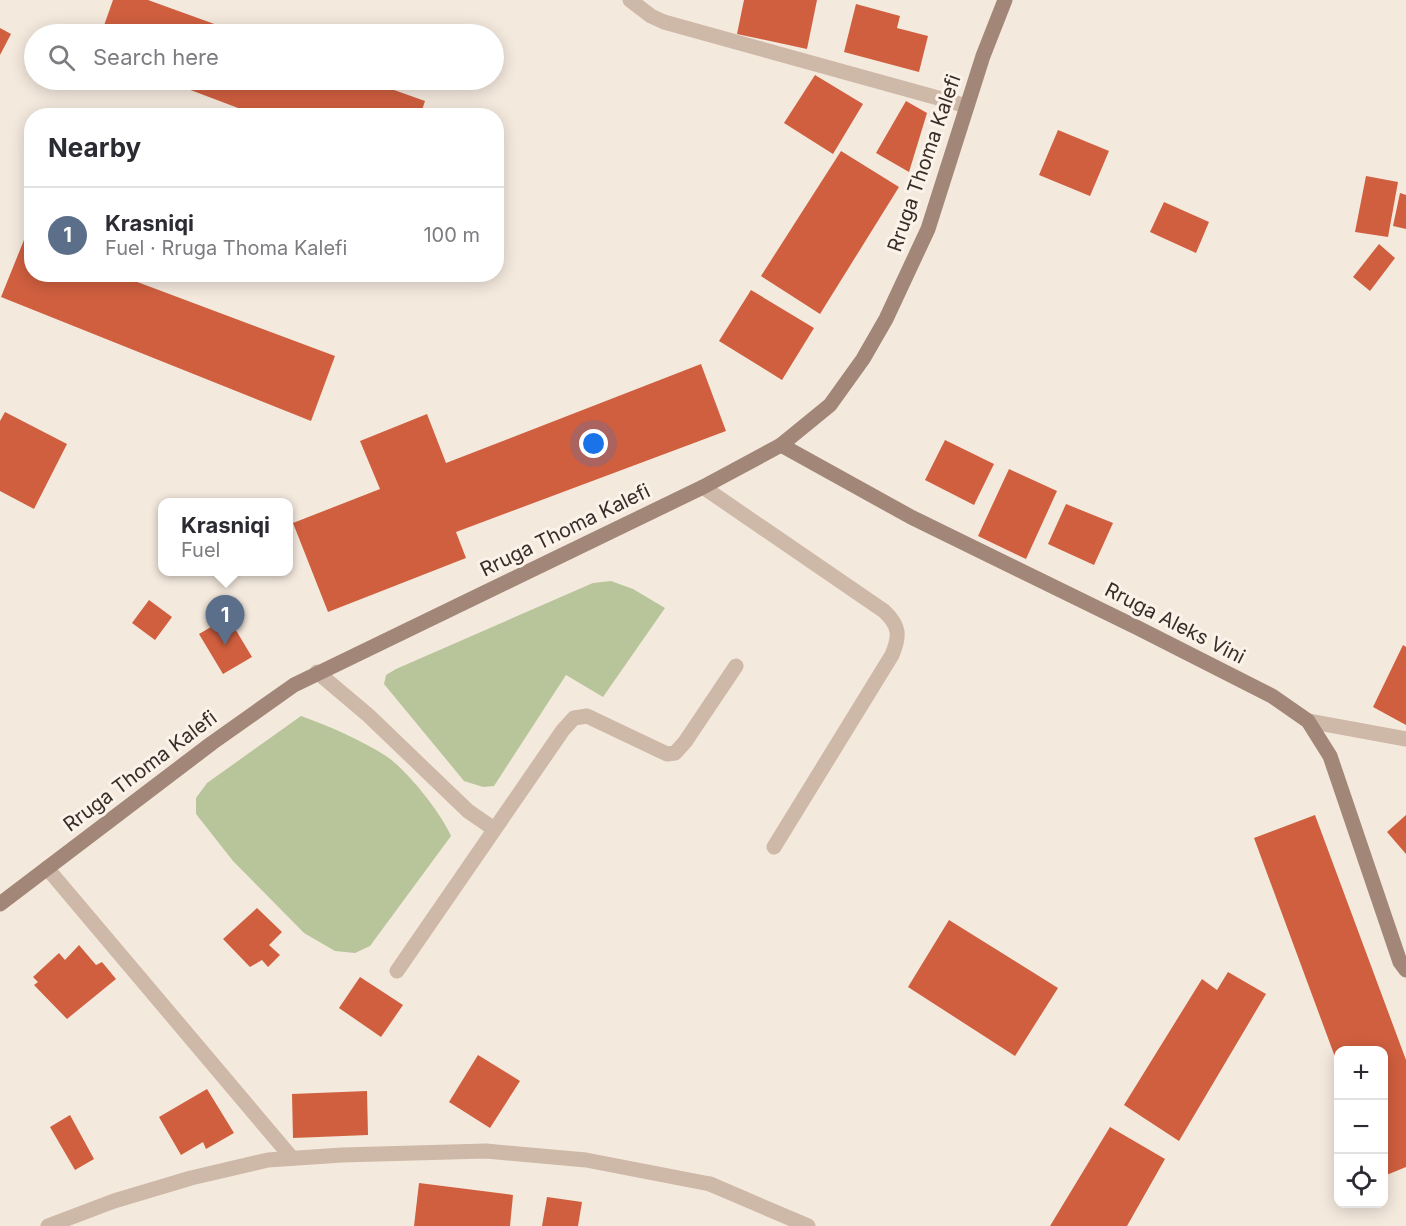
<!DOCTYPE html>
<meta charset="utf-8">
<style>
body{margin:0;font-family:Inter,sans-serif;background:#f2f2f3;color:#2b2b33}
.controls{position:absolute;right:18px;bottom:18px;display:grid;overflow:hidden;border-radius:12px;box-shadow:0 3px 15px #0003}
.controls button{width:54px;height:54px;display:grid;place-items:center;padding:0;border:0;border-bottom:2px solid #e1e1e2;background:#fff;color:#2b2b33;font:30px sans-serif}
.you{position:absolute;left:594px;top:444px;width:21px;height:21px;margin:-15px;border:4px solid #fff;border-radius:50%;background:#1a73e8;box-shadow:0 0 0 9px #1a73e833}
.badge{display:grid;place-items:center;width:39px;height:39px;border-radius:50%;background:#7c3aed;color:#fff;font-size:20px;font-weight:700}
.pin{position:absolute;translate:-50% -50px;filter:drop-shadow(0 2px 3px #0008)}
.pin::after{content:'';position:absolute;top:32px;width:21px;height:18px;background:inherit;clip-path:polygon(0 0,100% 0,50% 100%)}
.popup{position:absolute;left:158px;top:498px;width:135px;height:78px;box-sizing:border-box;display:grid;place-content:center;border-radius:12px;background:#fff;filter:drop-shadow(0 2px 4px #0005);font-size:20px;white-space:nowrap;color:#7c7c81}
.popup b{font-size:22px;color:#2b2b33}
.popup::after{content:'';position:absolute;left:50%;top:100%;margin-left:-12px;border:12px solid transparent;border-top-color:#fff}
.list{margin:0;padding:0;list-style:none}
h2{display:flex;justify-content:space-between;align-items:center;height:78px;margin:0;padding:0 24px;font-size:26px}
h2 small{font-size:20px;font-weight:400;color:#7c7c81}
.list li{display:grid;grid-template-columns:39px 1fr auto;gap:18px;align-items:center;box-sizing:border-box;height:96px;padding:0 24px;border-top:2px solid #e1e1e2}
.list b{display:block;font-size:22px;white-space:nowrap}
.list p{margin:0;font-size:20px;white-space:nowrap;color:#7c7c81}
.list em{font-size:20px;font-style:normal;color:#7c7c81}
.icon{flex:none;width:33px;height:33px;fill:none;stroke:currentColor;stroke-width:2;stroke-linecap:round;stroke-linejoin:round}
.map{position:relative;flex:none;width:1406px;height:1226px;overflow:hidden}
.search{position:absolute;background:#fff;box-shadow:0 3px 15px #0003;left:24px;top:24px;width:480px;height:66px;display:flex;align-items:center;gap:15px;box-sizing:border-box;padding:0 21px;border-radius:33px;color:#7c7c81;font-size:22px}
.panel{position:absolute;background:#fff;box-shadow:0 3px 15px #0003;left:24px;top:108px;width:480px;height:174px;border-radius:24px}
.map>svg:first-child{display:block}
.green{fill:#b8c59b}
.building{fill:#d05f3f}
.lines{fill:none;stroke-linecap:round;stroke-linejoin:round}
.lane{stroke:#ceb8a7;stroke-width:15}
.street{stroke:#ceb8a7;stroke-width:15}
.secondary{stroke:#a28678;stroke-width:15}
.labels{text-anchor:middle;stroke-width:6;stroke-linejoin:round;paint-order:stroke}
.street-label{font-size:20px;fill:#3a2d28;stroke:#fbf3ea}
</style>
<div class="map">
<svg width="1406" height="1226" viewBox="0 0 1406 1226">
<rect width="100%" height="100%" fill="#f4e9dd"/>
<!-- green -->
<g class="green">
<path d="M 611,581 L 633,589 L 665,608 L 603,697 L 566,675 L 494,786 L 483,787 L 464,781 L 384,684 L 386,675 L 396,669 L 593,583 Z"/>
<path d="M 301,716 C 329,726 361,740 386,756 C 407,770 441,813 451,836 L 370,946 L 355,953 L 335,951 L 304,933 L 233,861 L 196,814 L 196,798 L 207,783 Z"/>
</g>
<!-- building -->
<g class="building">
<path d="M 113,0 L 148,0 L 242,34 L 101,34 Z"/>
<path d="M 744,0 L 817,0 L 807,49 L 737,34 Z"/>
<path d="M 856,4 L 900,16 L 897,28 L 928,36 L 919,72 L 844,52 Z"/>
<path d="M 0,28 L 11,34 L 0,55 Z"/>
<path d="M 815,75 L 863,104 L 833,154 L 784,123 Z"/>
<path d="M 164,80 L 366,80 L 425,101 L 420,116 L 259,116 Z"/>
<path d="M 906,101 L 927,113 L 909,172 L 876,153 Z"/>
<path d="M 1058,130 L 1109,151 L 1090,196 L 1039,175 Z"/>
<path d="M 841,151 L 899,187 L 820,314 L 761,276 Z"/>
<path d="M 1366,176 L 1398,182 L 1388,237 L 1355,232 Z"/>
<path d="M 1400,193 L 1406,195 L 1406,229 L 1393,226 Z"/>
<path d="M 1164,202 L 1209,222 L 1196,253 L 1150,232 Z"/>
<path d="M 24,240 L 32,243 L 32,274 L 116,274 L 335,356 L 311,421 L 1,297 Z"/>
<path d="M 1379,244 L 1395,258 L 1370,291 L 1353,277 Z"/>
<path d="M 751,290 L 814,328 L 782,380 L 719,341 Z"/>
<path d="M 701,364 L 726,431 L 456,532 L 466,558 L 328,612 L 293,523 L 380,489 L 360,441 L 427,414 L 446,463 Z"/>
<path d="M 5,412 L 67,444 L 34,509 L 0,491 L 0,421 Z"/>
<path d="M 945,440 L 994,464 L 974,505 L 925,480 Z"/>
<path d="M 1009,469 L 1057,491 L 1026,559 L 978,536 Z"/>
<path d="M 1066,504 L 1113,523 L 1094,565 L 1048,544 Z"/>
<path d="M 149,600 L 172,617 L 155,640 L 132,623 Z"/>
<path d="M 228,617 L 252,657 L 223,674 L 199,634 Z"/>
<path d="M 1403,645 L 1406,647 L 1406,725 L 1373,707 Z"/>
<path d="M 1315,815 L 1406,1060 L 1406,1167 L 1384,1176 L 1384,1050 L 1338,1050 L 1338,1065 L 1254,838 Z"/>
<path d="M 1406,815 L 1406,854 L 1387,832 Z"/>
<path d="M 257,908 L 282,932 L 269,945 L 280,955 L 268,967 L 262,960 L 250,967 L 223,939 Z"/>
<path d="M 949,920 L 1058,988 L 1015,1056 L 908,987 Z"/>
<path d="M 79,945 L 96,965 L 102,962 L 116,979 L 67,1019 L 34,985 L 38,982 L 33,977 L 59,953 L 65,960 Z"/>
<path d="M 1228,972 L 1266,994 L 1179,1141 L 1124,1105 L 1202,979 L 1217,990 Z"/>
<path d="M 360,977 L 403,1005 L 381,1037 L 339,1008 Z"/>
<path d="M 478,1055 L 520,1081 L 490,1128 L 449,1102 Z"/>
<path d="M 207,1089 L 234,1133 L 206,1149 L 203,1142 L 181,1155 L 159,1117 Z"/>
<path d="M 367,1091 L 368,1135 L 293,1138 L 292,1094 Z"/>
<path d="M 70,1115 L 94,1159 L 75,1170 L 50,1127 Z"/>
<path d="M 1110,1127 L 1165,1159 L 1127,1226 L 1050,1226 Z"/>
<path d="M 419,1183 L 513,1195 L 510,1226 L 414,1226 Z"/>
<path d="M 547,1197 L 582,1202 L 578,1226 L 542,1226 Z"/>
</g>
<g class="lines">
<!-- lane -->
<path class="lane" d="M 710,1184 L 808,1226"/>
<!-- street -->
<g class="street">
<path d="M 630,0 L 651,16 L 664,22 L 967,106"/>
<path d="M 703,487 L 884,611 C 900,626 900,636 892,655 L 774,847"/>
<path d="M 317,672 L 368,715 L 468,811 L 494,829"/>
<path d="M 1308,721 L 1406,739"/>
<path d="M 47,868 L 292,1158"/>
<path d="M 397,971 L 563,730 L 574,718 L 587,716 L 667,754 L 675,753 L 685,742 L 736,666"/>
<path d="M 48,1226 L 114,1201 L 191,1178 L 268,1160 L 342,1155 L 486,1151 L 586,1160 L 710,1184"/>
</g>
<!-- secondary -->
<g class="secondary">
<path d="M 781,445 L 911,517 L 1138,628 L 1272,696 L 1308,721 L 1330,756 L 1400,962 L 1406,970"/>
<path d="M 0,904 L 212,743 L 294,685 L 703,487 L 781,445 L 830,405 L 863,359 L 886,319 L 928,229 L 983,56 L 1005,0"/>
</g>
</g>
<g class="labels">
<!-- street labels -->
<g class="street-label">
<text transform="translate(924 163) rotate(-71)" y="7">Rruga Thoma Kalefi</text>
<text transform="translate(565 530) rotate(-26)" y="7">Rruga Thoma Kalefi</text>
<text transform="translate(1175 623) rotate(27)" y="7">Rruga Aleks Vini</text>
<text transform="translate(140 771) rotate(-37)" y="7">Rruga Thoma Kalefi</text>
</g>
</g>
</svg>
<div class="controls">
<button>+</button>
<button>−</button>
<button><svg class="icon" aria-label="locate" viewBox="0 0 24 24"><circle cx="12" cy="12" r="6"/><path d="M12 2v4M12 18v4M2 12h4M18 12h4"/></svg></button>
</div>
<div class="you"></div>
<div class="pin badge" style="left:225px;top:645px;background:#5c6f8a">1</div>
<div class="popup"><b>Krasniqi</b>Fuel</div>
<div class="search"><svg class="icon" aria-label="search" viewBox="0 0 24 24"><circle cx="10" cy="10" r="6"/><path d="M15 15l6 6"/></svg>Search here</div>
<section class="panel">
<h2>Nearby<small></small></h2>
<ul class="list">
<li><span class="badge" style="background:#5c6f8a">1</span><div><b>Krasniqi</b><p>Fuel · Rruga Thoma Kalefi</p></div><em>100 m</em></li>
</ul>
</section>
</div>
